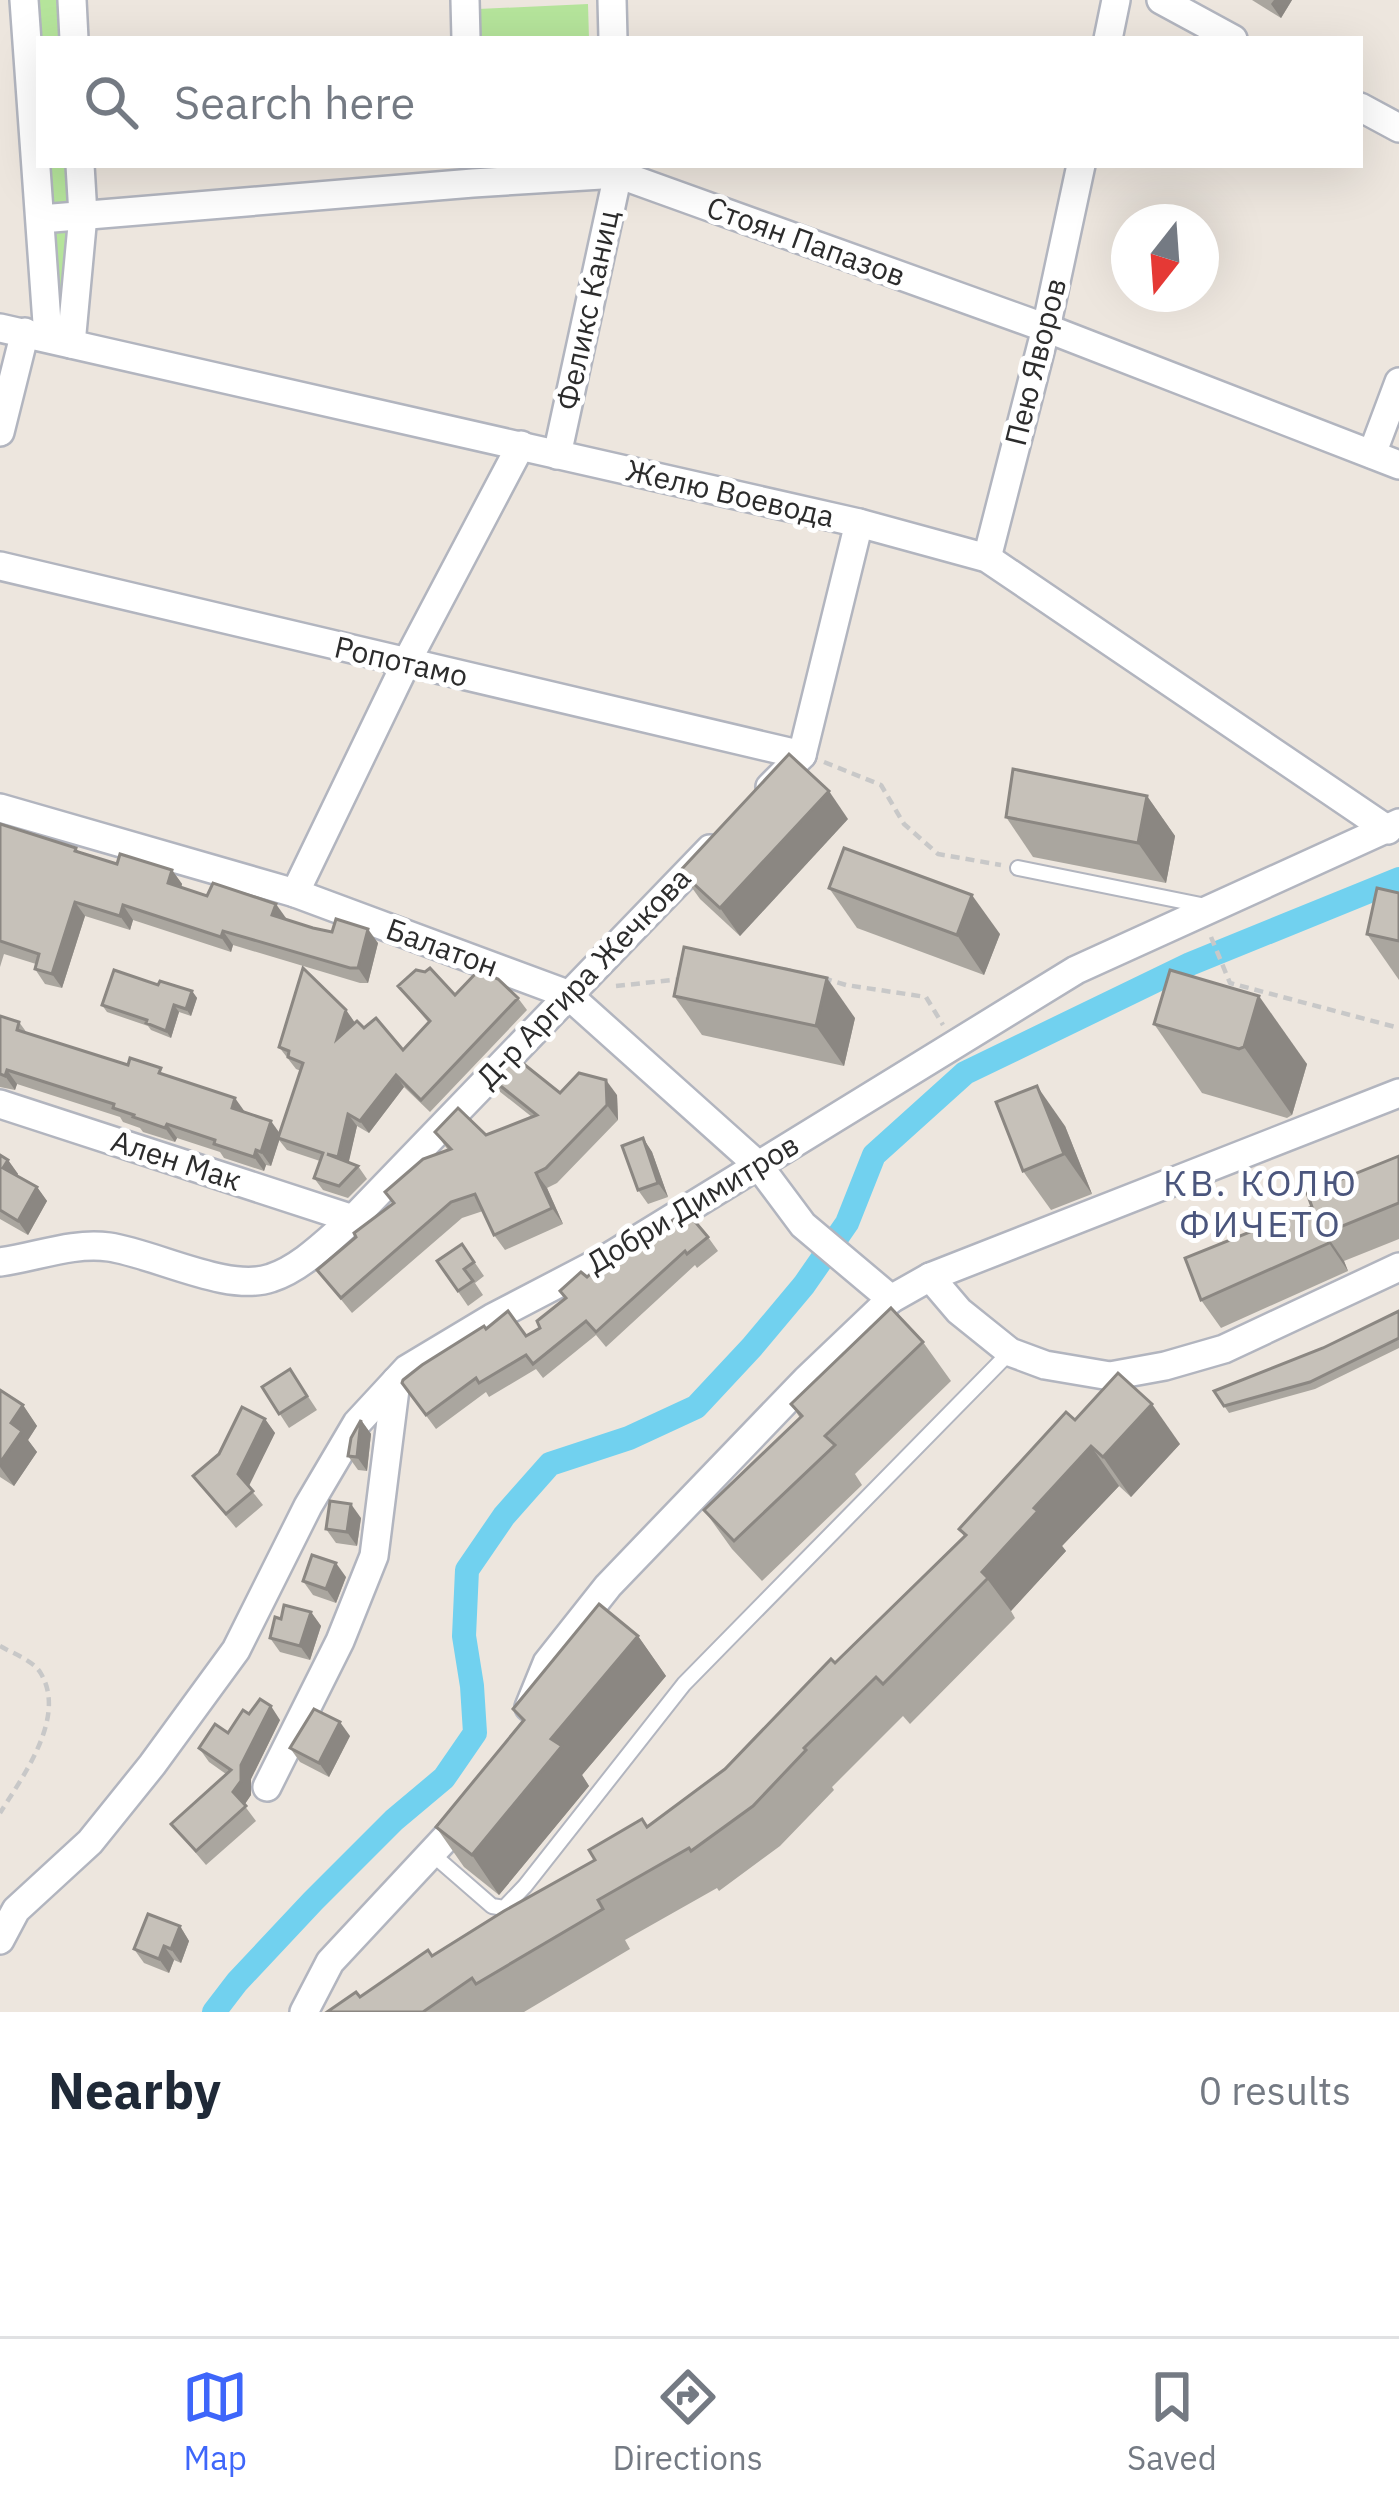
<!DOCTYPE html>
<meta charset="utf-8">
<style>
body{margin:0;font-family:"IBM Plex Sans",sans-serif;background:#f6f6f7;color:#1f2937}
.compass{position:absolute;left:1111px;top:204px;width:108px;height:108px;border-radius:50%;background:#fff;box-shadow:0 12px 48px #0002;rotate:197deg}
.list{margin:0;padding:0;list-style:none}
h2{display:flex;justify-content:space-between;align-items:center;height:156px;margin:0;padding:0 48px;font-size:51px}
h2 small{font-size:39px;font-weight:400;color:#747a83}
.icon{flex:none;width:66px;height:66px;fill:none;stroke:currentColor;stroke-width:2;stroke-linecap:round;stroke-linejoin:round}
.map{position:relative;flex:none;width:1399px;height:2012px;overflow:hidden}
.search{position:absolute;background:#fff;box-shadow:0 12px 48px #0002;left:36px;right:36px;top:36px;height:132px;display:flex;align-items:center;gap:30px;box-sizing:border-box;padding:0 42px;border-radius:0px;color:#747a83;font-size:45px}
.sheet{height:324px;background:#fff}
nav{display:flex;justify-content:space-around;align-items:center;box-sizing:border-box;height:168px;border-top:3px solid #e0e1e3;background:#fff;font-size:33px;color:#747a83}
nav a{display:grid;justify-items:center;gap:6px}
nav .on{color:#3e66fa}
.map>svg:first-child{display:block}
.green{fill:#b5e49b}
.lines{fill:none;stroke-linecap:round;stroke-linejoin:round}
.canal{stroke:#71d1ef;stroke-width:24}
.service-casing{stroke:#b2b5bf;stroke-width:18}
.minor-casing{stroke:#b2b5bf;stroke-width:32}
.path{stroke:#c8c8c8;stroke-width:4.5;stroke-dasharray:9 6;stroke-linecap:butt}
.service{stroke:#fff;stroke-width:14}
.minor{stroke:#fff;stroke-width:27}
.wall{fill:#aaa69f}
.shaded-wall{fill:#8b8782}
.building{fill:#c6c1b9;stroke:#8b8782;stroke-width:3}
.labels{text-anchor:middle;stroke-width:10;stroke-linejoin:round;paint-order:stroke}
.street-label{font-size:30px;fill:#2c2c2c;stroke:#fff}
.quarter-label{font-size:36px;letter-spacing:3px;fill:#4b567d;stroke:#fff}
</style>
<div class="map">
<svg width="1399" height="2012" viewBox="0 0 1399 2012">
<rect width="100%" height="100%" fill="#ede6de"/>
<!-- green -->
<g class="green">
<path d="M 24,0 L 72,0 L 74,39 L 39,39 L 39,165 L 80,165 L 71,344 L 41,219 Z"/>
<path d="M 588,4 L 589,39 L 480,39 L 478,9 Z"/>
</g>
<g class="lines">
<!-- canal -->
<path class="canal" d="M 214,2012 L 237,1982 L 313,1901 L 394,1820 L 444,1778 L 475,1733 L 472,1686 L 464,1636 L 467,1570 L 504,1516 L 550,1464 L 629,1438 L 696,1407 L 752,1347 L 804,1285 L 847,1223 L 874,1155 L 965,1073 L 1190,964 L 1399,879"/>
<defs>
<g id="service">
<path d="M 1018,868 L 1206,906"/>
<path d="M 431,1853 L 492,1906 L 504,1908 L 525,1886 L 684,1684 L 1010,1352"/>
</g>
<g id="minor">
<path d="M 24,0 L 48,337"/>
<path d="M 72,0 L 74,39"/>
<path d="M 465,0 L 466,39"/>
<path d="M 612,0 L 613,39"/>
<path d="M 1161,0 L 1233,39"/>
<path d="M 1108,39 L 1116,0"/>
<path d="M 1360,107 L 1399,128"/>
<path d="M 41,219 L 473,183 L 618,174 L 1046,328 L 1399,465"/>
<path d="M 0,328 L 859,523 L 987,558 L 1388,830"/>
<path d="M 71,344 L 83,215 L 80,165"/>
<path d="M 0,432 L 25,332"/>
<path d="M 1372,454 L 1399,382"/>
<path d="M 557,455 L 618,174 L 617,165"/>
<path d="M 987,558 L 1046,328 L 1081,165"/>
<path d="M 0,566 L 802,755"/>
<path d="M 770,787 L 802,755 L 859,523"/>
<path d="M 0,808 L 295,893 L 567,994 L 759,1166 L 803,1225 L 891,1299"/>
<path d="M 295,893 L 406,663 L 521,445"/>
<path d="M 0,1104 L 353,1219"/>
<path d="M 0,1262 C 37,1257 72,1242 109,1247 C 156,1254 228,1293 271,1278 C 302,1268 328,1240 353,1219 L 710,849"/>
<path d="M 930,1277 L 959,1311 L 1010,1352 L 1045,1365 L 1110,1376 L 1165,1366 L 1224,1349 L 1399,1267"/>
<path d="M 529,1707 L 547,1663 L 608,1586 L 806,1380 L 891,1299 L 930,1277 L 1399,1093"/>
<path d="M 267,1787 L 340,1641 L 374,1556 L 396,1381"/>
<path d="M 0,1940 L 16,1910 L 90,1842 L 152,1765 L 236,1650 L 308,1506 L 357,1423 L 407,1369 L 492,1318 L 609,1257 L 1076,970 L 1399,823"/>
<path d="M 304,2012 L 330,1962 L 469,1813"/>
</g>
</defs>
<!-- service casing -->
<use href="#service" class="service-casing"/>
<!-- minor casing -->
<use href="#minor" class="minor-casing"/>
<!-- path -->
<g class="path">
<path d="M 824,762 L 881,785 L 904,824 L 938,854 L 1001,865"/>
<path d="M 1211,937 L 1230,983 L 1399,1028"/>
<path d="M 782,969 L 812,975"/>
<path d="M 823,978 L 846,985 L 926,997 L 943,1025"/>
<path d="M 616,986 L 682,979"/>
<path d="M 0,1646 C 12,1653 32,1660 40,1672 C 68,1716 23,1776 0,1813"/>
</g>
<!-- service -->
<use href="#service" class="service"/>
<!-- minor -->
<use href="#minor" class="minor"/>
</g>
<!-- wall -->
<g class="wall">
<path d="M 1252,0 L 1292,0 L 1281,18 Z"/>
<path d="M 1147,796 L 1175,836 L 1166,883 L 1033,857 L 1006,817 Z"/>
<path d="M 848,819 L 740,936 L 700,899 L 680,871 Z"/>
<path d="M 0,824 L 76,848 L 79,852 L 117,864 L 172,870 L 182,884 L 181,888 L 313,928 L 378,943 L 368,983 L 360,983 L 233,945 L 231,952 L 133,920 L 130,930 L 85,916 L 62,988 L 45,984 L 35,969 L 36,964 L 4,954 L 0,967 Z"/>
<path d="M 829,888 L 1000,934 L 984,975 L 857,928 Z"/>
<path d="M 1399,893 L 1399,980 L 1367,934 Z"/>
<path d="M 1170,970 L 1307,1064 L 1292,1115 L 1287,1118 L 1202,1093 L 1154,1024 Z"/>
<path d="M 158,985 L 192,991 L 197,998 L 191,1016 L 179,1012 L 171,1038 L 151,1030 L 148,1026 L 107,1012 L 102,1005 Z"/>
<path d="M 398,986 L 455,995 L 518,998 L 527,1010 L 430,1112 L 404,1087 L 369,1133 L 357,1126 L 348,1163 L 358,1166 L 367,1179 L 348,1198 L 323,1190 L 314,1178 L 320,1161 L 287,1150 L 279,1140 L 271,1166 L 266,1165 L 264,1171 L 224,1158 L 220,1152 L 177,1138 L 175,1142 L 143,1132 L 140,1128 L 123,1122 L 120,1117 L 17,1084 L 15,1090 L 0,1087 L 0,1016 L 19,1022 L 27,1033 L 166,1076 L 245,1113 L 280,1134 L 301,1071 L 296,1069 L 279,1047 L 346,1010 L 355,1023 L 403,1050 L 428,1022 Z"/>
<path d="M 674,996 L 855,1018 L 844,1066 L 702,1035 Z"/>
<path d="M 488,1076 L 560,1093 L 617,1095 L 618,1120 L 557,1183 L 547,1188 L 563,1224 L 505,1250 L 494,1235 L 483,1211 L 462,1218 L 352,1313 L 317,1270 L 393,1204 L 385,1192 L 448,1150 L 435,1132 L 486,1135 L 532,1117 L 499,1091 Z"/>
<path d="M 1065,1126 L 1092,1194 L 1051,1210 L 1023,1171 Z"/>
<path d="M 643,1138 L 652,1152 L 668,1197 L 648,1204 L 638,1190 Z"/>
<path d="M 0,1155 L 8,1160 L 18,1174 L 17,1176 L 37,1187 L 47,1201 L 28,1235 L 0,1219 Z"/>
<path d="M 1399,1156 L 1399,1239 L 1344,1261 L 1348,1271 L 1221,1328 L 1201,1300 Z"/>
<path d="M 708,1237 L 718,1251 L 697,1268 L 695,1265 L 606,1347 L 596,1335 L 543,1378 L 536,1369 L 489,1397 L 486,1392 L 436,1429 L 402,1383 L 486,1329 L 526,1336 L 540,1328 L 565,1298 L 642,1241 Z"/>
<path d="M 462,1244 L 484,1276 L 475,1283 L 483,1295 L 468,1306 L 437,1261 Z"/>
<path d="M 1399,1311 L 1399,1348 L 1315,1389 L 1229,1413 L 1214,1391 L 1323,1348 Z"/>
<path d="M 923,1342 L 951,1381 L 855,1474 L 862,1485 L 762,1581 L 732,1549 L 704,1510 L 800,1418 L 791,1404 Z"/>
<path d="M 290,1369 L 317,1410 L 289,1428 L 262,1387 Z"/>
<path d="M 0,1390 L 23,1405 L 37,1426 L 28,1440 L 37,1452 L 14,1486 L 0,1477 Z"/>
<path d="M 265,1419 L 275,1433 L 248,1486 L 263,1505 L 236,1528 L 193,1476 Z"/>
<path d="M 361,1420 L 371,1434 L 367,1471 L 358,1470 L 348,1456 Z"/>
<path d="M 1075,1420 L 1180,1444 L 1131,1497 L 1119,1486 L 1062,1546 L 1066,1551 L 1011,1611 L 1015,1618 L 910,1724 L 903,1716 L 832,1787 L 834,1790 L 780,1846 L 719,1891 L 717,1888 L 625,1940 L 630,1949 L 524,2012 L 327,2012 L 360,1997 L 595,1860 L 647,1826 L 725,1769 L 964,1536 L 959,1529 Z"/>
<path d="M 361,1518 L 357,1546 L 336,1543 L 326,1529 Z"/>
<path d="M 346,1577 L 336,1603 L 313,1595 L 303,1581 Z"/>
<path d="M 311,1612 L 321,1626 L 310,1660 L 280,1652 L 270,1638 L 281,1619 Z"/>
<path d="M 638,1636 L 666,1676 L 582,1775 L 589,1786 L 499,1895 L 464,1867 L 436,1827 L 522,1721 L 513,1709 Z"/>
<path d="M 249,1714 L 280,1720 L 251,1779 L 251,1795 L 244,1805 L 256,1821 L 206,1865 L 171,1824 L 226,1774 L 209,1762 L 199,1748 L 228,1733 Z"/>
<path d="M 350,1736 L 329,1777 L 300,1762 L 290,1748 Z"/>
<path d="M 180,1926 L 189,1941 L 181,1963 L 174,1960 L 169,1973 L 144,1963 L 134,1949 Z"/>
</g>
<!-- shaded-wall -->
<g class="shaded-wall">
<path d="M 1274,0 L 1292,0 L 1281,18 L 1271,4 Z"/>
<path d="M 829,791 L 848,819 L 740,936 L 720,908 Z"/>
<path d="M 1147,796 L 1175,836 L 1166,883 L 1138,843 Z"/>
<path d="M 172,870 L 182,884 L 178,898 L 168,883 Z"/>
<path d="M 972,895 L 1000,934 L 984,975 L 957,935 Z"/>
<path d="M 75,902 L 85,916 L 62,988 L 52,974 Z"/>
<path d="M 276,904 L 286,918 L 282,929 L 272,915 Z"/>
<path d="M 123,905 L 133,920 L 130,930 L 120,916 Z"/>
<path d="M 368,929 L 378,943 L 368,983 L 358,968 Z"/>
<path d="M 223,931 L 233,945 L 231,952 L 221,937 Z"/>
<path d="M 827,978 L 855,1018 L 844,1066 L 816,1026 Z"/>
<path d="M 192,991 L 197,998 L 191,1016 L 186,1009 Z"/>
<path d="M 1259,996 L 1307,1064 L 1292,1115 L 1244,1047 Z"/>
<path d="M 174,1005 L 179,1012 L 171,1038 L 166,1031 Z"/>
<path d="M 346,1010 L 355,1023 L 337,1039 Z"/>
<path d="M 7,1070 L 17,1084 L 15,1090 L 5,1076 Z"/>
<path d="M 396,1075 L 404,1087 L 369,1133 L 360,1121 Z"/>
<path d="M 606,1080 L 617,1095 L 618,1120 L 607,1105 Z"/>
<path d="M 1037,1086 L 1065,1126 L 1092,1194 L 1064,1154 Z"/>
<path d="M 235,1098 L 245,1112 L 232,1108 Z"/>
<path d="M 348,1114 L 357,1126 L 347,1170 L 338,1157 Z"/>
<path d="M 271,1121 L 281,1135 L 271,1166 L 261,1152 Z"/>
<path d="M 167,1124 L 177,1138 L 175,1142 L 165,1128 Z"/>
<path d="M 643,1138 L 652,1152 L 668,1197 L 658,1183 Z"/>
<path d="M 256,1150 L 266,1165 L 264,1171 L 254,1157 Z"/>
<path d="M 8,1160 L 18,1174 L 13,1183 L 3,1168 Z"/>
<path d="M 536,1173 L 547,1188 L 563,1224 L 552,1208 Z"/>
<path d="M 37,1187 L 47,1201 L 28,1235 L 18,1221 Z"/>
<path d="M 1325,1233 L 1344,1261 L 1348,1271 L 1329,1243 Z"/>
<path d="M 1152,1404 L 1180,1444 L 1131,1497 L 1103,1457 Z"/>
<path d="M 23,1405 L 37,1426 L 28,1440 L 37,1452 L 14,1486 L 0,1467 L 0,1463 L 11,1423 Z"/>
<path d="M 265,1419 L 275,1433 L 248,1488 L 238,1474 Z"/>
<path d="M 361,1420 L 371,1434 L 367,1471 L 357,1457 Z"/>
<path d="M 1091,1446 L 1119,1486 L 1062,1546 L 1066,1551 L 1011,1611 L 982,1572 L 1034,1508 Z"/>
<path d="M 351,1504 L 361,1518 L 357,1546 L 347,1532 Z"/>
<path d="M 336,1563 L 346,1577 L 336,1603 L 326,1589 Z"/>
<path d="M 311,1612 L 321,1626 L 310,1660 L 300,1646 Z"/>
<path d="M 638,1636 L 666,1676 L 582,1775 L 589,1786 L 499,1895 L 472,1855 L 551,1739 Z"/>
<path d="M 271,1706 L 280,1720 L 251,1779 L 251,1795 L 243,1807 L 233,1792 L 241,1765 Z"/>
<path d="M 340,1722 L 350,1736 L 329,1777 L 319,1763 Z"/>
<path d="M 180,1926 L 189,1941 L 181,1963 L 171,1949 Z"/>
<path d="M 164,1946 L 174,1960 L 169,1973 L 159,1959 Z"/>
</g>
<!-- building -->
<g class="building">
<path d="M 789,754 L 829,791 L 720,908 L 680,871 Z"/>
<path d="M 1013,769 L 1147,796 L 1138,843 L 1006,817 Z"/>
<path d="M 0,824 L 76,848 L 75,851 L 117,864 L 120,854 L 172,870 L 168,883 L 207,896 L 213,883 L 276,904 L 272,915 L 313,928 L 332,932 L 336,919 L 368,929 L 358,968 L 350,968 L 223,931 L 221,937 L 123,905 L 120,916 L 75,902 L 52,974 L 35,969 L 39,954 L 0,941 Z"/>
<path d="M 844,848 L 972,895 L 957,935 L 829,888 Z"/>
<path d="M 1377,888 L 1399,893 L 1399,941 L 1367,934 Z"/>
<path d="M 684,947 L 827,978 L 816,1026 L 674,996 Z"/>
<path d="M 303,968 L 346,1010 L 337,1039 L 357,1021 L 364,1028 L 376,1018 L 403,1050 L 430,1021 L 398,986 L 416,970 L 425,972 L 430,968 L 455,995 L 478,971 L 498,979 L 518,998 L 421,1100 L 396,1075 L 360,1121 L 348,1114 L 338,1157 L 327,1154 L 358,1166 L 339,1186 L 314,1178 L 323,1153 L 278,1138 L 303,1063 L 288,1057 L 289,1051 L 279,1047 Z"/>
<path d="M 114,970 L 158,985 L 160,981 L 192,991 L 186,1009 L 174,1005 L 166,1031 L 146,1023 L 147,1020 L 102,1005 Z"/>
<path d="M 1170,970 L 1259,996 L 1244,1047 L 1239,1049 L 1154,1024 Z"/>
<path d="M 0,1016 L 19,1022 L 17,1030 L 128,1065 L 130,1058 L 161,1068 L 159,1073 L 235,1098 L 232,1108 L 271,1121 L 261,1152 L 256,1150 L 254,1157 L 214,1144 L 215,1140 L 167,1124 L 165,1128 L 133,1117 L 134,1115 L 113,1108 L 114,1104 L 7,1070 L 5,1076 L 0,1074 Z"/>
<path d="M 510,1053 L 560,1093 L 579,1073 L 606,1080 L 607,1105 L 546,1168 L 536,1173 L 552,1208 L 494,1235 L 475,1194 L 451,1202 L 341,1298 L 317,1270 L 356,1237 L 354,1233 L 394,1203 L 385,1192 L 423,1159 L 451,1149 L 435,1132 L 458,1108 L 486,1135 L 537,1115 L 488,1076 Z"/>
<path d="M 1037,1086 L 1064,1154 L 1023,1171 L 996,1102 Z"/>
<path d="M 643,1138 L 658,1183 L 638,1190 L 622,1146 Z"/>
<path d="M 0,1155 L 8,1160 L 3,1168 L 37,1187 L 18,1221 L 0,1210 Z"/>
<path d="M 1399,1156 L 1399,1203 L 1325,1233 L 1329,1243 L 1201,1300 L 1185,1258 L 1312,1207 L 1307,1193 Z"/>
<path d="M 686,1211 L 708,1237 L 687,1254 L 685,1251 L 596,1332 L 586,1321 L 533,1364 L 526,1355 L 479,1383 L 476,1378 L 426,1415 L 402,1383 L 403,1380 L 422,1365 L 484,1326 L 486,1329 L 508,1311 L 526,1336 L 540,1328 L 537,1321 L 566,1298 L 560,1291 L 581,1272 L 587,1277 L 606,1260 L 640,1239 L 642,1241 Z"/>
<path d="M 462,1244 L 474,1262 L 464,1269 L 473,1281 L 458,1291 L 437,1261 Z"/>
<path d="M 891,1308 L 923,1342 L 825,1436 L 835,1445 L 734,1541 L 704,1510 L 802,1416 L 791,1404 Z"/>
<path d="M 1399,1311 L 1399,1338 L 1310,1382 L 1224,1406 L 1214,1391 L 1323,1348 Z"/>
<path d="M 290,1369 L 307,1396 L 279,1414 L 262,1387 Z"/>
<path d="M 1118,1373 L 1152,1404 L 1103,1457 L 1091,1446 L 1034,1508 L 1038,1511 L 982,1572 L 988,1578 L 883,1684 L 876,1677 L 804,1748 L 806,1750 L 753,1806 L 691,1851 L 689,1848 L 598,1900 L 603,1909 L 476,1984 L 472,1978 L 423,2012 L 327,2012 L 356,1992 L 360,1997 L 428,1950 L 432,1956 L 504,1911 L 595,1860 L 589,1850 L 642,1819 L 647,1827 L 725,1769 L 831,1659 L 835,1663 L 966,1535 L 959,1529 L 1066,1412 L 1075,1420 Z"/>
<path d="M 0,1390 L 23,1405 L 11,1423 L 22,1431 L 0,1463 Z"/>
<path d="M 242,1407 L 265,1419 L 238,1474 L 253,1491 L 226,1514 L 193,1476 L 219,1454 Z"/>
<path d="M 361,1420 L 357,1457 L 348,1456 L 351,1438 Z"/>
<path d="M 330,1501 L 351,1504 L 347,1532 L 326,1529 Z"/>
<path d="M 312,1555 L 336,1563 L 326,1589 L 303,1581 Z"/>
<path d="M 599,1604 L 638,1636 L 551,1739 L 562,1746 L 472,1855 L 436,1827 L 524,1720 L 513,1709 Z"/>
<path d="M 284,1605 L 311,1612 L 300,1646 L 270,1638 L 275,1617 L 281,1619 Z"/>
<path d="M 260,1699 L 271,1706 L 241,1765 L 241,1781 L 233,1792 L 246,1806 L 196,1851 L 171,1824 L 231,1770 L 199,1748 L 215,1724 L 228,1733 L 243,1710 L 249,1714 Z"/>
<path d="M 314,1709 L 340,1722 L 319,1763 L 290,1748 Z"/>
<path d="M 148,1914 L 180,1926 L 171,1949 L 164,1946 L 159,1959 L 134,1949 Z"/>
</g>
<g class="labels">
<!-- street labels -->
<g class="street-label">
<text transform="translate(806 242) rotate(20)" y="10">Стоян Папазов</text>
<text transform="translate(588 310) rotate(-78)" y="10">Феликс Каниц</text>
<text transform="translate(1036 362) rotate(-76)" y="10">Пею Яворов</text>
<text transform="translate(730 494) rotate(13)" y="10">Желю Воевода</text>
<text transform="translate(401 662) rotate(13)" y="10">Ропотамо</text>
<text transform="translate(442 948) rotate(20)" y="10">Балатон</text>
<text transform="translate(584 978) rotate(-46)" y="10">Д-р Аргира Жечкова</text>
<text transform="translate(176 1161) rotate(18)" y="10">Ален Мак</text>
<text transform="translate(693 1204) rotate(-31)" y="10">Добри Димитров</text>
</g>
<!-- quarter labels -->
<g class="quarter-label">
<text x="1261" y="1196">КВ. КОЛЮ<tspan x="1261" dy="41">ФИЧЕТО</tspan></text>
</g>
</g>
</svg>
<svg class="compass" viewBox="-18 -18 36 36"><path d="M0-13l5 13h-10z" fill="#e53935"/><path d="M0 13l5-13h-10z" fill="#747a83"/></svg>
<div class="search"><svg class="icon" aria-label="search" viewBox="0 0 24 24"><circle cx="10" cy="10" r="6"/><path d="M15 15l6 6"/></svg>Search here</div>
</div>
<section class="sheet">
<h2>Nearby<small>0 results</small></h2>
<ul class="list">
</ul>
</section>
<nav>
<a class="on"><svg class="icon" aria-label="map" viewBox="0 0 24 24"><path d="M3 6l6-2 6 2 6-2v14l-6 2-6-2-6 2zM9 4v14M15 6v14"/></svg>Map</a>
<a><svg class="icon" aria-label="directions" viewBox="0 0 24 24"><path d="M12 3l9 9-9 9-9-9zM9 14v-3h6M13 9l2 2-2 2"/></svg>Directions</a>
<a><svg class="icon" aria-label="saved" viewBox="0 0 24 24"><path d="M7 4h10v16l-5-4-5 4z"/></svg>Saved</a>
</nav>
